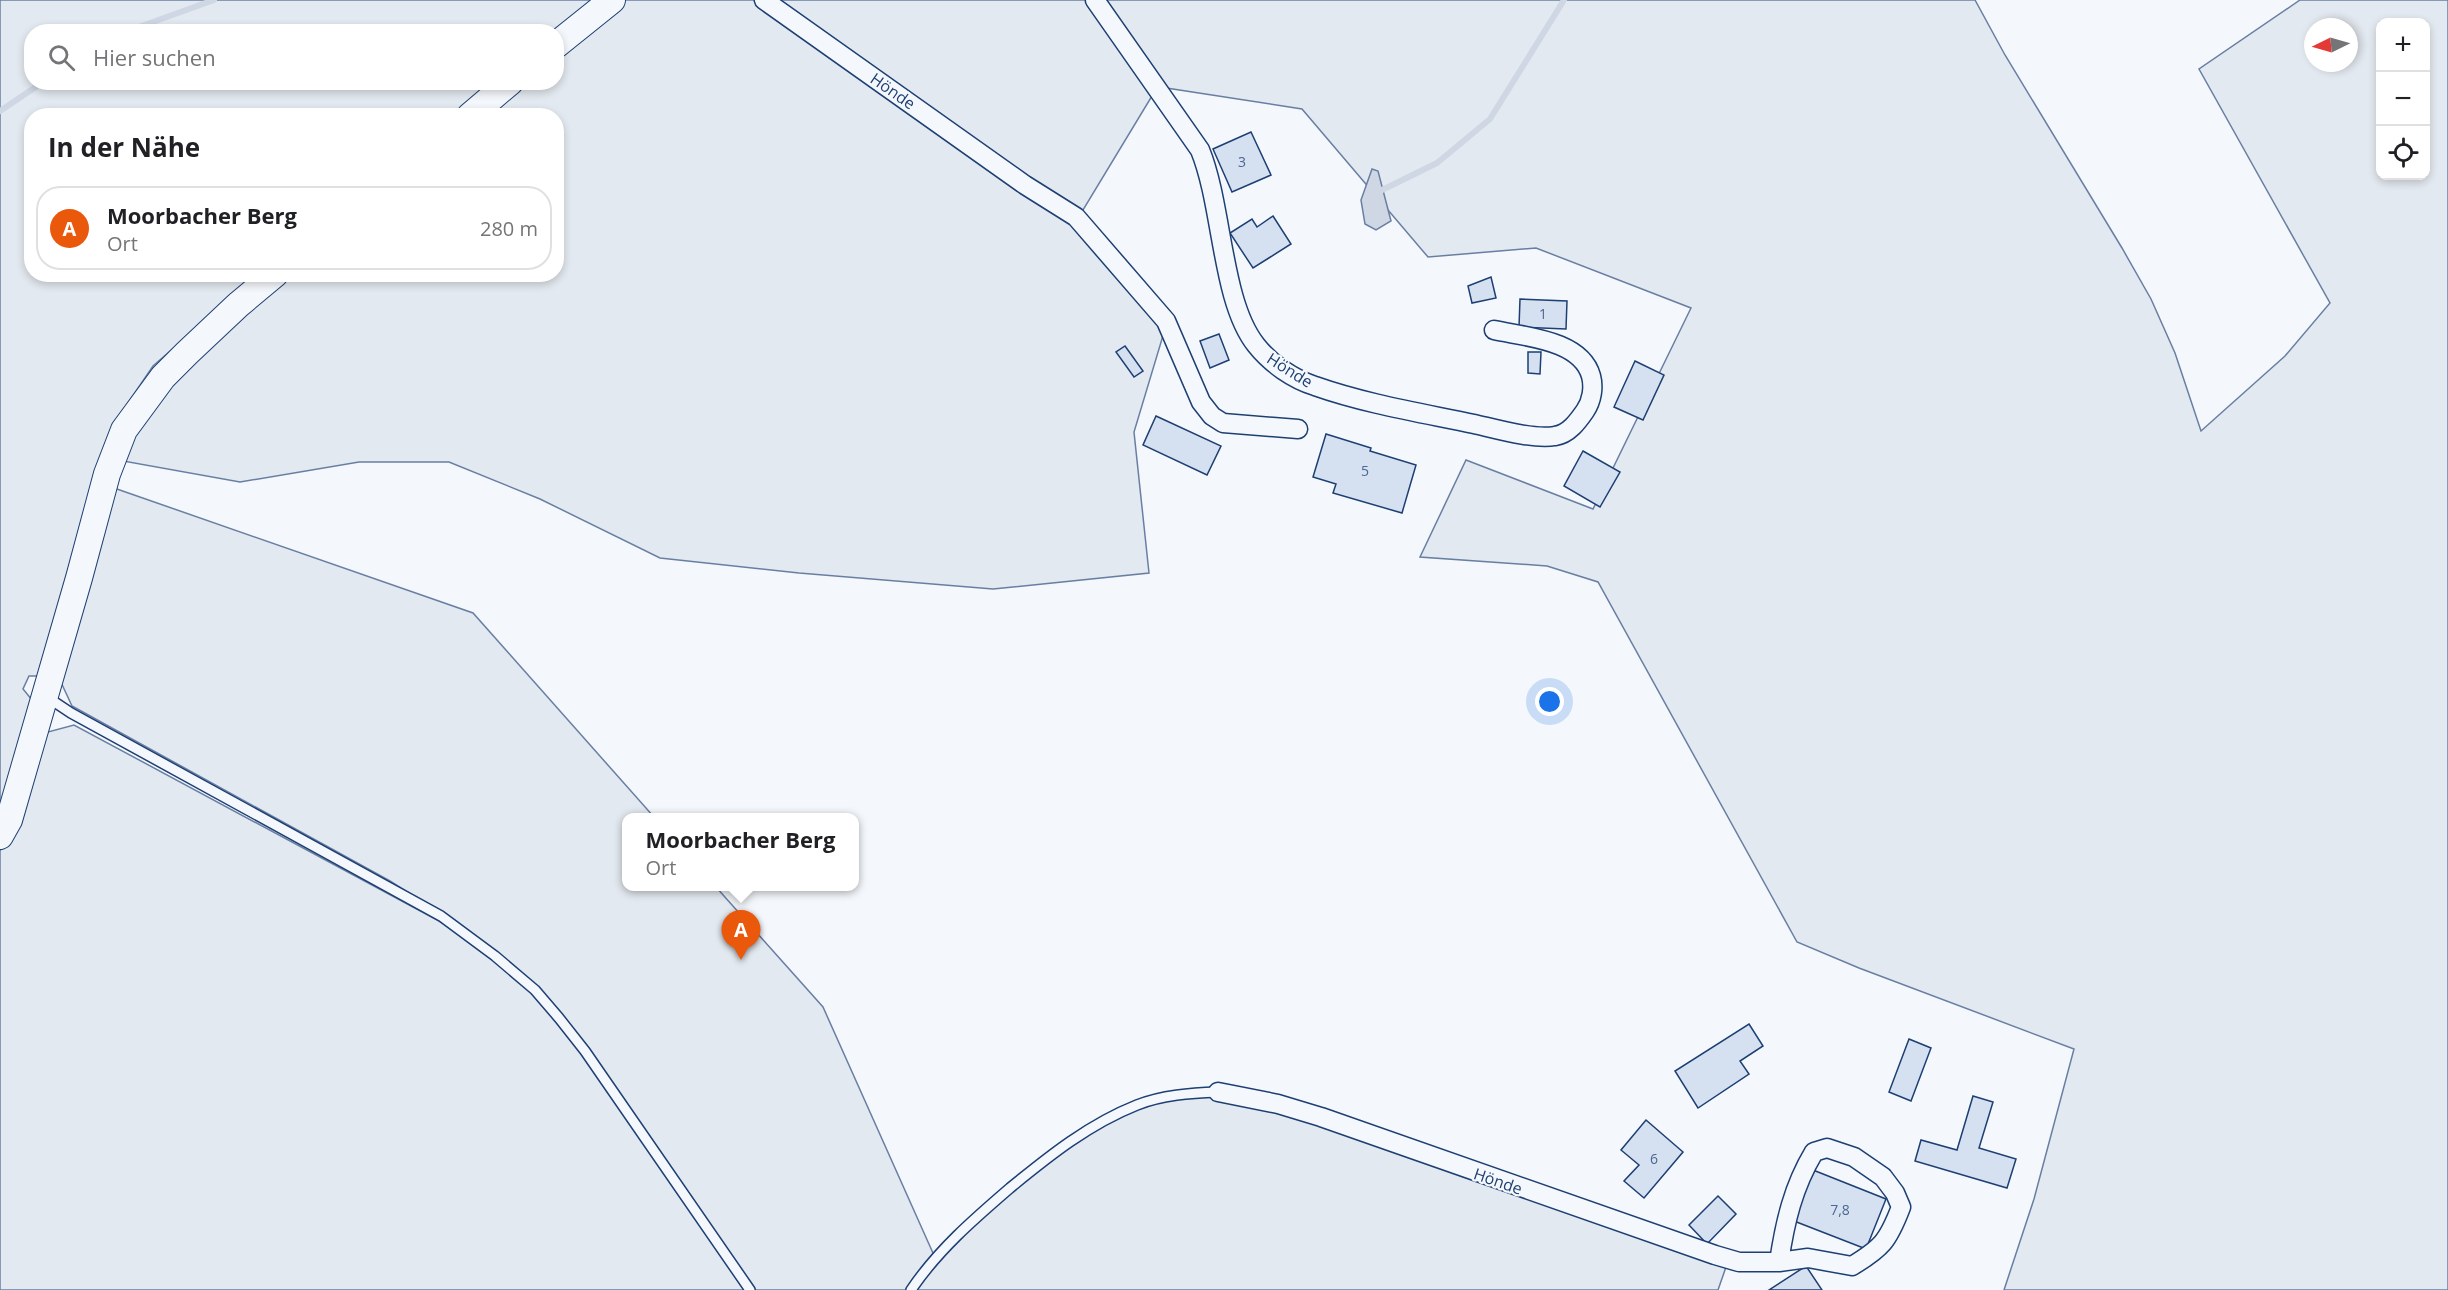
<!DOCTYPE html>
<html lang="de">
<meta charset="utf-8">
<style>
body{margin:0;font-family:"Open Sans",sans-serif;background:#f6f6f6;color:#202124}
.controls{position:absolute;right:18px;top:18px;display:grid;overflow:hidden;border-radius:12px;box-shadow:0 3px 9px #0003}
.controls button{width:54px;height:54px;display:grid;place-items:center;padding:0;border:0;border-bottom:2px solid #e0e0e0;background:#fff;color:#202124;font:30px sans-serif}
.compass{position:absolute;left:2304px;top:18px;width:54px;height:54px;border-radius:50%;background:#fff;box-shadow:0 3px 9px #0003;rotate:265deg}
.you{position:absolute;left:1550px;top:702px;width:21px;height:21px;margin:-15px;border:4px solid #fff;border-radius:50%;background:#1a73e8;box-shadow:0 0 0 9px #1a73e833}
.badge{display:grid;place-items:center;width:39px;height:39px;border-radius:50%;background:#ea580c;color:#fff;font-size:20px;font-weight:700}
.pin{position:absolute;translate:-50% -50px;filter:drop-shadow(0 2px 3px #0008)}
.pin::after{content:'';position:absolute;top:32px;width:21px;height:18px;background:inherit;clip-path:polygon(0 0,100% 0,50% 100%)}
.popup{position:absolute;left:622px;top:813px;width:237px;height:78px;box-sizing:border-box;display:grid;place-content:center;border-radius:12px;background:#fff;filter:drop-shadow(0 2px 4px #0005);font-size:20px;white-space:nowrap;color:#757577}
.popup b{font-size:22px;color:#202124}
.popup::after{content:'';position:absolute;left:50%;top:100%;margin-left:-12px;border:12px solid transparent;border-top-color:#fff}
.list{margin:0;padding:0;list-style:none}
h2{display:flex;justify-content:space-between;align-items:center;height:78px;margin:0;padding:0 24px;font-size:26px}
h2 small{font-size:20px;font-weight:400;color:#757577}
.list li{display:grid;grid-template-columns:39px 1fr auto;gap:18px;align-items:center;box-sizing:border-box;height:84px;margin:0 12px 12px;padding:0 12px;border:2px solid #e0e0e0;border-radius:24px}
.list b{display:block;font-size:22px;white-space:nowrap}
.list p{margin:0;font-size:20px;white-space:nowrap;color:#757577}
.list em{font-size:20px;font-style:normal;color:#757577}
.icon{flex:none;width:33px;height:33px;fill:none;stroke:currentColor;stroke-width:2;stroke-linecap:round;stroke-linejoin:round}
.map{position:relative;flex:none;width:2448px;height:1290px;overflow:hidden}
.search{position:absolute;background:#fff;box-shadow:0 3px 9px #0003;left:24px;top:24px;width:540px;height:66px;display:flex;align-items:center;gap:15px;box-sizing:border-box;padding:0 21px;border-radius:24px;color:#757577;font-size:22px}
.panel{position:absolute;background:#fff;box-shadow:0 3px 9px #0003;left:24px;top:108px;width:540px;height:174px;border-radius:24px}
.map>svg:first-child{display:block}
.green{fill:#e3e9f0;stroke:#687fa3;stroke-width:1.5;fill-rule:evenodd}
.water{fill:#cfd7e4;stroke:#687fa3;stroke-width:1.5}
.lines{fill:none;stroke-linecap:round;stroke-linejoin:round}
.stream{stroke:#cfd7e4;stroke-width:6}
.building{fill:#d5e0f0;stroke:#1d3f73;stroke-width:1.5}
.lane-casing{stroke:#1d3f73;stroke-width:12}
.street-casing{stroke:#1d3f73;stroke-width:21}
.secondary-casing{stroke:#1d3f73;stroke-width:28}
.lane{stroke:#f4f7fb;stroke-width:9}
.street{stroke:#f4f7fb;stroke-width:18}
.secondary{stroke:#f4f7fb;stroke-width:26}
.labels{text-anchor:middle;stroke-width:4.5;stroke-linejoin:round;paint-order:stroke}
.number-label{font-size:14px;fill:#4b6792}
.street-label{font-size:16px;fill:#1d3f73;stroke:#f4f7fb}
</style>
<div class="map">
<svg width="2448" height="1290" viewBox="0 0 2448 1290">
<rect width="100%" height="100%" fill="#f4f7fb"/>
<!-- green -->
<g class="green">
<path d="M 0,0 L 600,0 L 556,32 L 32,32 L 32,82 L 497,83 L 457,115 L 427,113 L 395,116 L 32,116 L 32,274 L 258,275 L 153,366 L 119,416 L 38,676 L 29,676 L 23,689 L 32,700 L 0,809 Z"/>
<path d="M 621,0 L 754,0 L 1073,222 L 1165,329 L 1134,432 L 1149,573 L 993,589 L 799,573 L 660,558 L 540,499 L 449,462 L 359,462 L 240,482 L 123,461 L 150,405 L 286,275 L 556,274 L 556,116 L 483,115 L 521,83 L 556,82 L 557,53 Z"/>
<path d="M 775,0 L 1090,0 L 1155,91 L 1080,215 Z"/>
<path d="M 1099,0 L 1975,0 L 2005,55 L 2122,248 L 2151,299 L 2175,353 L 2201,431 L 2285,356 L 2330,303 L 2199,69 L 2300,0 L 2448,0 L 2448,1290 L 2004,1290 L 2034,1199 L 2074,1049 L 1859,968 L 1797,942 L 1598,582 L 1547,566 L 1420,557 L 1466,460 L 1593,509 L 1691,308 L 1536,248 L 1428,257 L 1302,109 L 1160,87 ZM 2380,22 L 2426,22 L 2426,176 L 2380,176 ZM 2313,27 L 2349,27 L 2349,63 L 2313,63 Z"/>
<path d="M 114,488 L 473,613 L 654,817 L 627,818 L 627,886 L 716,887 L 823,1007 L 937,1262 L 980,1219 L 1033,1172 L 1093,1127 L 1138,1107 L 1185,1096 L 1217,1095 L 1299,1114 L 1726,1267 L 1718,1290 L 0,1290 L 0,851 L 16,825 L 44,733 L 74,725 L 450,927 L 453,921 L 390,881 L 72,706 L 59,678 Z"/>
</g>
<!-- water -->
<path class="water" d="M 1372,169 L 1378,171 L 1391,221 L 1376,230 L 1365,224 L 1361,200 Z"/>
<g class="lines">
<!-- stream -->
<g class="stream">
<path d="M 125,32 L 214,0"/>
<path d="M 0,111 L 43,82"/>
<path d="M 1382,190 L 1437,163 L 1490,119 L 1564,0"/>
</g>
</g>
<!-- building -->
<g class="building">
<path d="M 1251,132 L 1271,175 L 1232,192 L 1213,149 Z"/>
<path d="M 1273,216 L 1291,244 L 1253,268 L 1230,233 L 1252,219 L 1257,227 Z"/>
<path d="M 1491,277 L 1496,298 L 1472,303 L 1468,286 Z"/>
<path d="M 1520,299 L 1567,301 L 1566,329 L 1519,327 Z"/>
<path d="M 1219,334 L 1229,360 L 1210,368 L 1200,341 Z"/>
<path d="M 1125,346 L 1143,371 L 1134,377 L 1116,352 Z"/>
<path d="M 1528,352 L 1541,352 L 1540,374 L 1528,373 Z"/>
<path d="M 1635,361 L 1664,375 L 1643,420 L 1614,407 Z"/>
<path d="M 1156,416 L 1221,446 L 1207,475 L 1143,445 Z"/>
<path d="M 1326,434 L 1371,448 L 1370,451 L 1416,465 L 1402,513 L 1333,493 L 1336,484 L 1313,477 Z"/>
<path d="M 1583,451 L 1620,472 L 1600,507 L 1564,486 Z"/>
<path d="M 1749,1024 L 1763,1046 L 1740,1061 L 1749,1074 L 1698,1108 L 1675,1071 Z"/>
<path d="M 1909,1039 L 1931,1048 L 1911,1101 L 1889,1092 Z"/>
<path d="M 1973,1096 L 1993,1102 L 1979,1148 L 2016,1159 L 2007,1188 L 1915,1161 L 1921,1140 L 1957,1150 Z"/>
<path d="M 1646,1120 L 1683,1152 L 1644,1198 L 1624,1181 L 1639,1165 L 1621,1150 Z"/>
<path d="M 1813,1170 L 1886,1199 L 1866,1249 L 1794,1221 Z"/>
<path d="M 1718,1196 L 1736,1214 L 1707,1244 L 1689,1225 Z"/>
<path d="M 1806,1266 L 1822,1290 L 1769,1290 Z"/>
</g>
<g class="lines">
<defs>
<g id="lane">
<path d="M 47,697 L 71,713 L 441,916 L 495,956 L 535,990 L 559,1018 L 585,1051 L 750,1290"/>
<path d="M 911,1290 C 938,1250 974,1219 1010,1188 C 1049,1156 1089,1124 1137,1105 C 1162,1095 1191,1093 1218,1092"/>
</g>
<g id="street">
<path d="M 764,0 L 1025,185 L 1076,217 L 1166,321 L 1201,402 L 1212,416 L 1223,423 L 1298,429"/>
<path d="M 1095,0 L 1200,150 C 1223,206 1221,301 1256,345 C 1271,364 1293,379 1315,386 C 1366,404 1422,413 1474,424 C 1496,429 1534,440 1555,436 C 1569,434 1578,421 1585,411 C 1592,401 1594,387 1591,376 C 1581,340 1526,337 1494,330"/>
<path d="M 1218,1092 L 1278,1104 L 1321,1117 L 1715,1255 L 1739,1262 L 1779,1262 L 1808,1258 L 1852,1266 C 1882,1248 1888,1241 1901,1207 L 1895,1193 L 1883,1177 L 1854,1157 L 1827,1148 L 1814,1152 C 1793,1187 1785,1222 1779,1262"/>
</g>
<g id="secondary">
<path d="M 556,45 L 612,0"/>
<path d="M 470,116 L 510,82"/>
<path d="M 0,836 L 9,820 L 79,578 L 107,474 L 124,430 L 163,377 L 187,353 L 238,305 L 275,274"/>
</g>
</defs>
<!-- lane casing -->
<use href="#lane" class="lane-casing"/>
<!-- street casing -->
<use href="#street" class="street-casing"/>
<!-- secondary casing -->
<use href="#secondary" class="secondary-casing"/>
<!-- lane -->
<use href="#lane" class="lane"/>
<!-- street -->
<use href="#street" class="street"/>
<!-- secondary -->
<use href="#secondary" class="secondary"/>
</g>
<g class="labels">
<!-- number labels -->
<g class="number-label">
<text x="1242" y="167">3</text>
<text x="1543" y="319">1</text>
<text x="1365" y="476">5</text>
<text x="1654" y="1164">6</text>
<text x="1840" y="1215">7,8</text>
</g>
<!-- street labels -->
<g class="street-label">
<text transform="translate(893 91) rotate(35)" y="6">Hönde</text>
<text transform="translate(1290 370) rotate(32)" y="6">Hönde</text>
<text transform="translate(1498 1181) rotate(19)" y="6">Hönde</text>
</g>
</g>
</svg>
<div class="controls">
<button>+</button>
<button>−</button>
<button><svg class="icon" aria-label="locate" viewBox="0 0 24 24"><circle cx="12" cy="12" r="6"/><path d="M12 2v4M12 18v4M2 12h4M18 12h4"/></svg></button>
</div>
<svg class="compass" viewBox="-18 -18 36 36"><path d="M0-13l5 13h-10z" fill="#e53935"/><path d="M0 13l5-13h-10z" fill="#757577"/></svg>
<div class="you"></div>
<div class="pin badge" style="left:741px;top:960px">A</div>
<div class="popup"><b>Moorbacher Berg</b>Ort</div>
<div class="search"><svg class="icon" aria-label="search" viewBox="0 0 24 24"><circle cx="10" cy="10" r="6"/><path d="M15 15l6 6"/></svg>Hier suchen</div>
<section class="panel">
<h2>In der Nähe<small></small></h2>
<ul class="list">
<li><span class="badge">A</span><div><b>Moorbacher Berg</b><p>Ort</p></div><em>280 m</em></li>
</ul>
</section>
</div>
